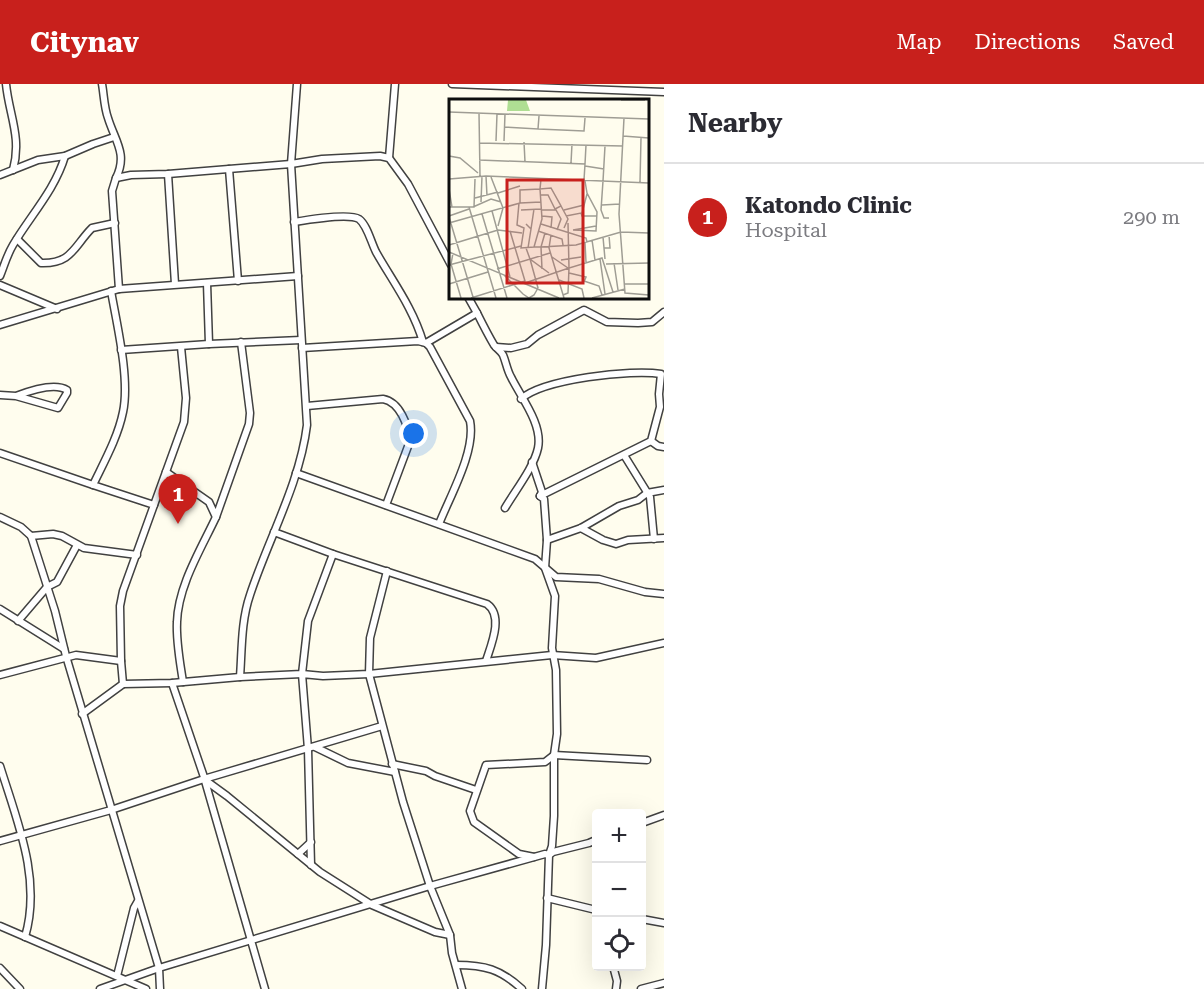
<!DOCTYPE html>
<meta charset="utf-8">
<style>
body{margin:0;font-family:"Roboto Serif",serif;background:#f2f2f3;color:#2b2b33}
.controls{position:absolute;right:18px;bottom:18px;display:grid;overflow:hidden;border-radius:6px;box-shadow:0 6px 24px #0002}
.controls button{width:54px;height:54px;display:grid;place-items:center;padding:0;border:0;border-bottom:2px solid #e1e1e2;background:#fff;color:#2b2b33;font:30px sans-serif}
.you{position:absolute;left:414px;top:350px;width:21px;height:21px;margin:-15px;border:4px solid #fff;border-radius:50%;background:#1a73e8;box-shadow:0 0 0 9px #1a73e833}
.badge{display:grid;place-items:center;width:39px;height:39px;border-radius:50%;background:#c8201c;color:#fff;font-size:20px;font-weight:700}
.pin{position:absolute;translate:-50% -50px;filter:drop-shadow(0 2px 3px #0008)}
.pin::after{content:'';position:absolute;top:32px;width:21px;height:18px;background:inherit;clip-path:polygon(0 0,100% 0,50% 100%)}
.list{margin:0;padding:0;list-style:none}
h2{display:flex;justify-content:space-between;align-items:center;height:78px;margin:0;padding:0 24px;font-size:26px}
h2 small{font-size:20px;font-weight:400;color:#7c7c81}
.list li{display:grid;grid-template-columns:39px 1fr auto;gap:18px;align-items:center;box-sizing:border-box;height:108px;padding:0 24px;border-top:2px solid #e1e1e2}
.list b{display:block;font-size:22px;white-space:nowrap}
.list p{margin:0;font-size:20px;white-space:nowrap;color:#7c7c81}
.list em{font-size:20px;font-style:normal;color:#7c7c81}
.icon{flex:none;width:33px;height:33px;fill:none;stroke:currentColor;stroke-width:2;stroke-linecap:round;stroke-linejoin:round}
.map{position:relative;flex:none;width:664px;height:905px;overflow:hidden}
header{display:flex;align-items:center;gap:36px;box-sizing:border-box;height:84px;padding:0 30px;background:#c8201c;color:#fff}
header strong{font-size:28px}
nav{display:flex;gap:33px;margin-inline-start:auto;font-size:21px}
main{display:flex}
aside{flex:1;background:#fff}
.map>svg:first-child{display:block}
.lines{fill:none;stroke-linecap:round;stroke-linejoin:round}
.minor-casing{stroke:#414141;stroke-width:9}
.minor{stroke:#fff;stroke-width:6}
.inset-road{fill:none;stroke:#9f9d94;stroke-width:1.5}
.view{fill:#c8201c;fill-opacity:0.15;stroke:#c8201c;stroke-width:3}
.inset-edge{fill:none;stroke:#0e0e0e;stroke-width:3}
</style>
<header>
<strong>Citynav</strong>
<nav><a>Map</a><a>Directions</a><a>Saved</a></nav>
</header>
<main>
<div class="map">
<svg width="664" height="905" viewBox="0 0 664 905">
<rect width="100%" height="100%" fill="#fffdee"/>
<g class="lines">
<defs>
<g id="minor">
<path d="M 6,0 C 9,31 22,53 13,86"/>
<path d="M 102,0 C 104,11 104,23 108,34 C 115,57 128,70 116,94"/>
<path d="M 297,0 L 291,80 L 322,75 L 380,72 L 389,74 L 408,100 L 451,181"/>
<path d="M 452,0 L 664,8"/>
<path d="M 389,74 L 395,0"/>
<path d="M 229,85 L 238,197"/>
<path d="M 168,90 L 175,200"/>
<path d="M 0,91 L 38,76 L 65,72 L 93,60 L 114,53"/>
<path d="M 294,138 C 306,136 349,129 359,135 C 367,141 371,158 376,168 C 393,198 413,224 423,258"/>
<path d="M 17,155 L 41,179 C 72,180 74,162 92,144 L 115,139"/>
<path d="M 0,192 C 4,182 7,171 13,161 C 30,132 55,106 65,72"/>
<path d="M 207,199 L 209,260"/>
<path d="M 0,201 L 57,225"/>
<path d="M 111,207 C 117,241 130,295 123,328 C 118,353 104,378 93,401 L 154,421 L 123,507 L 120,522 L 121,577 L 123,600 L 172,599 L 240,593 C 242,566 241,537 250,511 C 268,456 300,399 307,341 L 291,80 L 168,90 L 131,91 L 116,94 L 112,107 L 119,205"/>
<path d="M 477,229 C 482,239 488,251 494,261 C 497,265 501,267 503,271 C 506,278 507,286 511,293 C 520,312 543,340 538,364 C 534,383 515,407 505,424"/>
<path d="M 0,241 L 119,205 L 298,192"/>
<path d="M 426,259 L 477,229 L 468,213"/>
<path d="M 496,263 L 511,264 L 527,260 L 538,251 L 584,226 L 607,238 L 638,239 L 652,238 L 664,228"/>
<path d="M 302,264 L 418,257 L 426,259 L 430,263 L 470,337 C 476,367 450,412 439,440"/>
<path d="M 121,266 L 209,260 L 301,256"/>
<path d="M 0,311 L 16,312 L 58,324 L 67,309 L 67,306 C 54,298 29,307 16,312"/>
<path d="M 521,315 C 543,295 632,285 661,290 L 659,310 L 660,323 L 651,357 L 540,412"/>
<path d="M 307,322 L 383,315 C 400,318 408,341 410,357 L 386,421"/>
<path d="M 651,357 L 658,362 L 664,363"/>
<path d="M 0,369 L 93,401"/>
<path d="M 624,371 L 650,413 L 654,455"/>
<path d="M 166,388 L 209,418 L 216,433 L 249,340 L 250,329 L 241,258"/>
<path d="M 296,389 L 535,475 L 556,493 L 599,495 L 645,508 L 664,510"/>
<path d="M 154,421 L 184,338 L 186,314 L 181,263"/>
<path d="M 0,433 L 21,443 L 31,452 L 55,527 L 66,572 L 159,884 L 100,905"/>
<path d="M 581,444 L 603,456 L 616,460 L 628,456 L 664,454"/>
<path d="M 274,448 L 333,470 L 487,520 C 504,532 491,561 486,577"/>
<path d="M 31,452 L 53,450 L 62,452 L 84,464 L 137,471"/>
<path d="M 547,456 L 581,444 L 619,422 L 638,416 L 647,409 L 664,406"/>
<path d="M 387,487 L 370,554 L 369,590 L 403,718 L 430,802 L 450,851 L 452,869 L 462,905"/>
<path d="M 0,525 L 64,565"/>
<path d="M 18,537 L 47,503 L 57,498 L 77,461"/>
<path d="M 0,591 L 76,571 L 121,577"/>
<path d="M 240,593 L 302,590 L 308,537 L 333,470"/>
<path d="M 183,598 C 180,578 176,558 177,538 C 178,502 201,465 216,433"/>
<path d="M 172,599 L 205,696 L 227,712 L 320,788 L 372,821 L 435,848 L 450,851"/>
<path d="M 82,630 L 123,600"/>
<path d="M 315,663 L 348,679 L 395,688"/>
<path d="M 392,680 L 426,687 L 435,692 L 476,706"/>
<path d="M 0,682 C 17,737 42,795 25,853"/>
<path d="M 205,697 L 265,905"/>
<path d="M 642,739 L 664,731"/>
<path d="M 0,757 L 111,726 L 204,695 L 382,642"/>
<path d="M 298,770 L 311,758"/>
<path d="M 534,773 L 519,770 L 474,738 L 470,727 L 486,681 L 545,678 L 554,671 L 647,676"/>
<path d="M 311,781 L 308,665 L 302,590 L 323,592 L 369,590 L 552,571 L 596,574 L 664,559"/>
<path d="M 547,814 L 596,826"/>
<path d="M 642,835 L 664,839"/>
<path d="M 0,842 L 146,905"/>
<path d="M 456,881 C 485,881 500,885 522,905"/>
<path d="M 613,882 L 617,897 L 616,905"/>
<path d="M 0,884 L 20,905"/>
<path d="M 117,892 L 134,824 L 138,817"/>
<path d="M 160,905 L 159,884 L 430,802 L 545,770 L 549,771 L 552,762 L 554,732 L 554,671 L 557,650 L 556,586 L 552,564 L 555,512 L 545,484 L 547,456 L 544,415 L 540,412 L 542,408 L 532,378"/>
<path d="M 542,905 L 546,861 L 549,771 L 553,768 L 589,759 L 596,756"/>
<path d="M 641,905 L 664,899"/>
</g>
</defs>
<!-- minor casing -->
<use href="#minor" class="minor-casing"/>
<!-- minor -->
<use href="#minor" class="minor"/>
</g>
<!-- overview -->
<g transform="translate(449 15)">
<rect width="200" height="200" fill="#fffdee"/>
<path d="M 59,1 L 77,1 L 81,12 L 58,12 Z" fill="#afde93"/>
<path class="inset-road" d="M 172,1 L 196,1M 0,13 L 200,20M 30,14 L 31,77M 175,19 L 170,115 L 176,194 L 200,196M 55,28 L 89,30 L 90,17M 89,30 L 135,32 L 136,19M 174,37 L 200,39M 47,42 L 48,15M 55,42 L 56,15M 75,43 L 76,63M 30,44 L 174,47M 0,57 L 11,59 L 29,74M 30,61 L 136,65 L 135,81M 122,64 L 123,45M 136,65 L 137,46M 136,67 L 155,70M 37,77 L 38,97M 42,78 L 54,109 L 49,127M 0,80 L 37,77 L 200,84M 92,80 L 91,90 L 102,89 L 112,107 L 106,110M 154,82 L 152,111 L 155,119 L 160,119M 154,82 L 156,47M 191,83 L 192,39M 0,90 L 3,108M 49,94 L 71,87M 91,96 L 99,96 L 106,110M 26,99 L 49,93M 32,103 L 33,77M 70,104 L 68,126 L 75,129 L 72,149 L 85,148 L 93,120 L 91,90 L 71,91 L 71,104M 153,106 L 171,105M 112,107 L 119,120 L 115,129M 0,108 L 25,108 L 26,80M 20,108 L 47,199M 24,108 L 42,100 L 52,103M 72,111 L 92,110M 92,111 L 107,111 L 112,120 L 108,131M 115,111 L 135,106M 43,112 L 61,178M 133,114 L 138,95M 33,115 L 58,199M 0,117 L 20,110M 93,117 L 103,118 L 102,129M 117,117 L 132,114 L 133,117 L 148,117M 0,118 L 24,198M 0,124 L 71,104 L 92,103M 77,125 L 82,130 L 85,110M 92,125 L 137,139 L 138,143M 49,131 L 73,134M 124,131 L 147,132 L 148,113 L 138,94 L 136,82M 124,131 L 147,127M 89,132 L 113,140 L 114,146M 102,136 L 100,149 L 115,199M 154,138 L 156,160M 143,141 L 146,161M 136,144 L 137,163M 0,146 L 49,131M 85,148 L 92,148 L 96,134M 77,149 L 81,160 L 100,174M 79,149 L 82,130M 155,149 L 161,149 L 160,136M 0,153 L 110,199M 4,154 L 2,165 L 12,199M 103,158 L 119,169M 151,160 L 156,195M 112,161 L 132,158M 165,164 L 169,191M 157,165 L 200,164M 0,166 L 72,147M 48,170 L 101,154M 93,170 L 92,148 L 127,146 L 172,133 L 200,134M 120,174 L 137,178 L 135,183M 55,176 L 74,195 L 80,199 L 85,196 L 89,189 L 81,160M 110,181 L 133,190 L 135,199M 135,182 L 150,187 L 153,196M 76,184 L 120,169 L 119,124M 0,185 L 39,173M 175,185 L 200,185M 114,196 L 119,194 L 120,169 L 153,159 L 164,193M 22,199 L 76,182 L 61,132M 143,199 L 176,190"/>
<path class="view" d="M 58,81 L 134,81 L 134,184 L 58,184 Z"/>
<rect width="200" height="200" class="inset-edge"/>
</g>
</svg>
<div class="controls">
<button>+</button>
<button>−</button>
<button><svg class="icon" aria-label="locate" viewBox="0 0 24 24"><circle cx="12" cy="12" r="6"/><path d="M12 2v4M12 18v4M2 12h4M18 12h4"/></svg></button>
</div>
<div class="you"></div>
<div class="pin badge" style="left:178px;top:440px">1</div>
</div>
<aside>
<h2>Nearby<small></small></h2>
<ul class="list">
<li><span class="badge">1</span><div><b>Katondo Clinic</b><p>Hospital</p></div><em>290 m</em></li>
</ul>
</aside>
</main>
